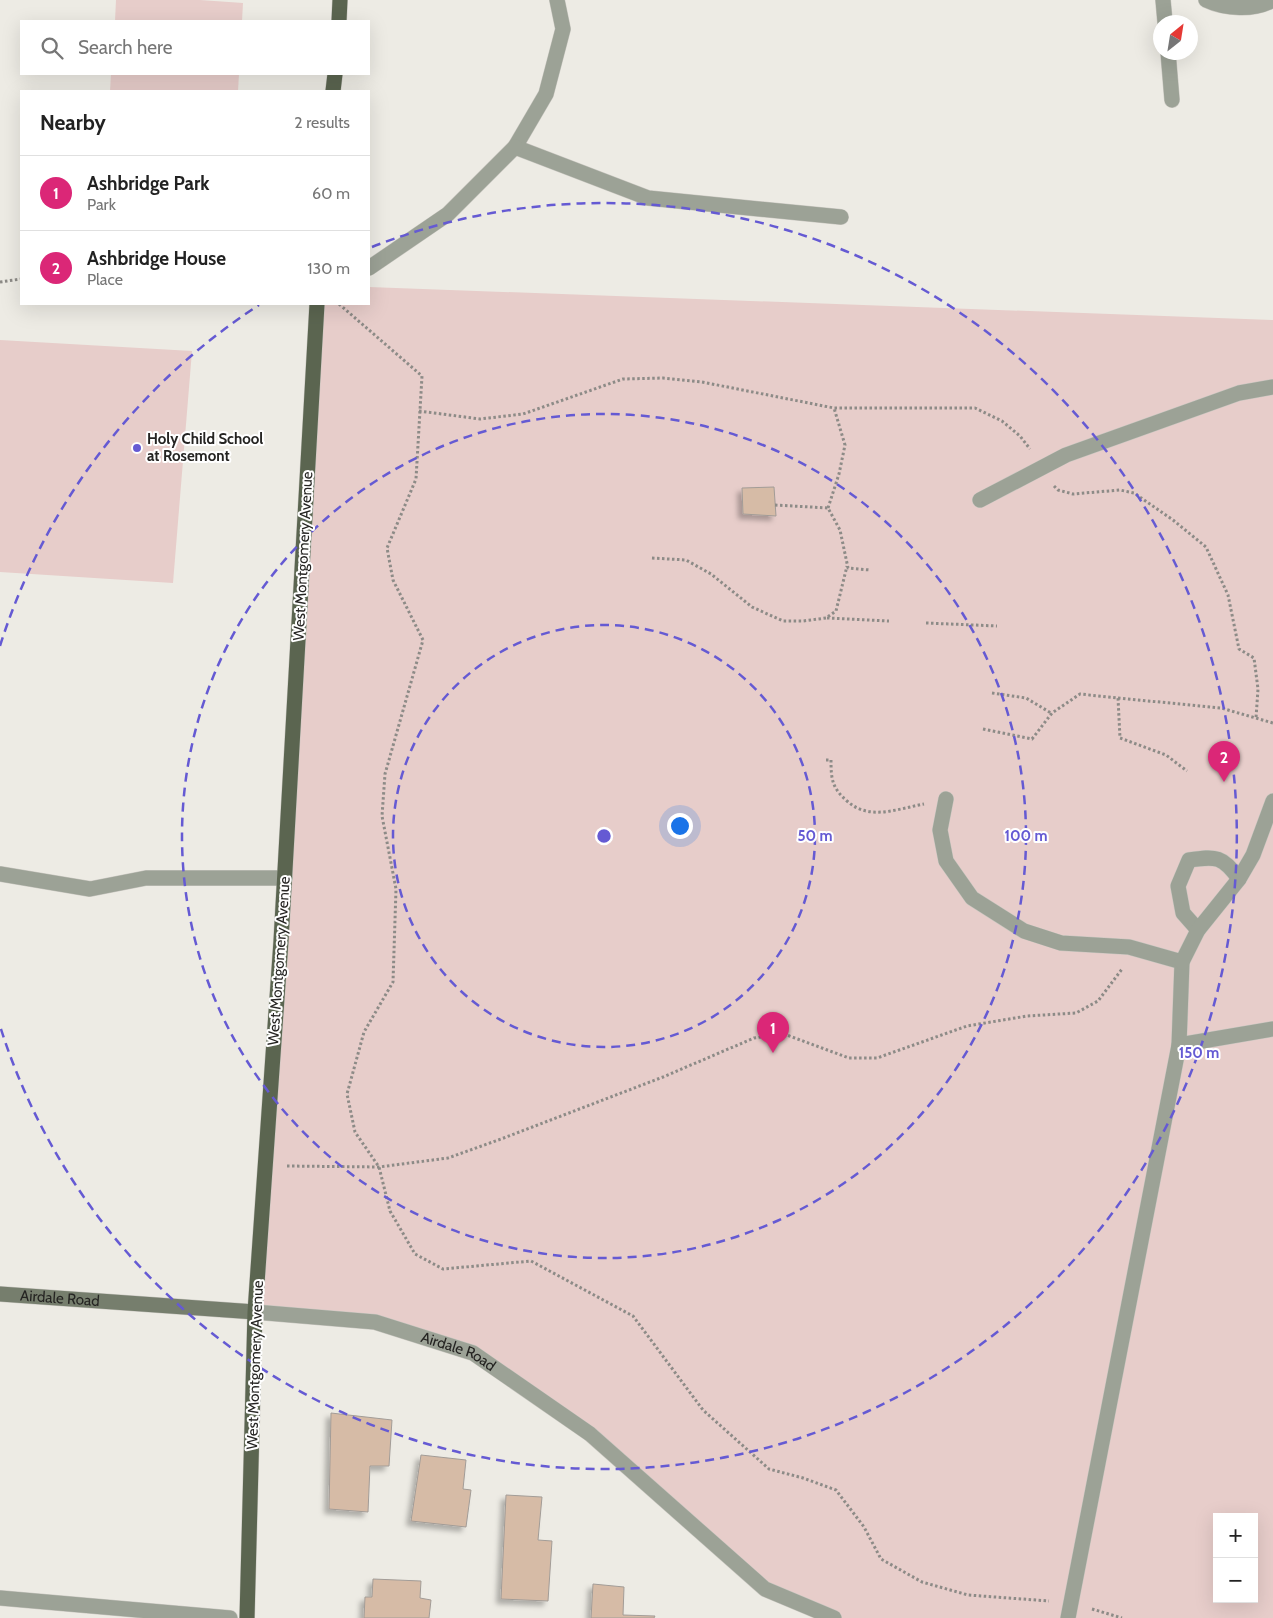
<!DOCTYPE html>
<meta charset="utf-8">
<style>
body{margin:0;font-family:Cabin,sans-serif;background:#f2f2f2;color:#222}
.controls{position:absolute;right:15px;bottom:15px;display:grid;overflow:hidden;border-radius:0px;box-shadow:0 5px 20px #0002}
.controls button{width:45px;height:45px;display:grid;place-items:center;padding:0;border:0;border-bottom:1px solid #e0e0e0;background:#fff;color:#222;font:25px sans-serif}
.compass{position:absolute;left:1153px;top:15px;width:45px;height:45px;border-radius:50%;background:#fff;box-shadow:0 5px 20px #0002;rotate:30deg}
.you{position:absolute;left:679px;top:825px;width:18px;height:18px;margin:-12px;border:4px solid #fff;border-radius:50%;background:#1a73e8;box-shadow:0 0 0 8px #1a73e833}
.badge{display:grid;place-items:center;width:32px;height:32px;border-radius:50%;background:#db2777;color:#fff;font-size:16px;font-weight:700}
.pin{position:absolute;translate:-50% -41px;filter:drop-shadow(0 1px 2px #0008)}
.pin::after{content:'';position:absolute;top:26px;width:18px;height:15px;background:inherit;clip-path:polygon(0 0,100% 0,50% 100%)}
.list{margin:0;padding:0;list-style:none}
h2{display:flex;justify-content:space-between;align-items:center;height:65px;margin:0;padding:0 20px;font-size:21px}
h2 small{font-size:16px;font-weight:400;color:#767676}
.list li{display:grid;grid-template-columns:32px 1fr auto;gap:15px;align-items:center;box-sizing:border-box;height:75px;padding:0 20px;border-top:1px solid #e0e0e0}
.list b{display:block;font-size:19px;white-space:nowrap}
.list p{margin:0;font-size:16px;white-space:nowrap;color:#767676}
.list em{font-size:16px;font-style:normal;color:#767676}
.icon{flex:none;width:28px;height:28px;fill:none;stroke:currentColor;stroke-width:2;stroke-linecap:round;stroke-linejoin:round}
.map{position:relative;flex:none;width:1273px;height:1618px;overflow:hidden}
.search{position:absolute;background:#fff;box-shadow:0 5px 20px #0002;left:20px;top:20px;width:350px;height:55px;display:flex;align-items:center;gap:12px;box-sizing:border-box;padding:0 18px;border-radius:0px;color:#767676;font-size:19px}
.panel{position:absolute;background:#fff;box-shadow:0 5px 20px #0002;left:20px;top:90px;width:350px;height:215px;border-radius:0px}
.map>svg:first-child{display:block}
.green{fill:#e7cdca;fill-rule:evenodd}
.building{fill:#d6bba6;stroke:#a29c97;filter:url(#shadow)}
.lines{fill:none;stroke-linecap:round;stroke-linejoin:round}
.lane-casing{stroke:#c9c7c1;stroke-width:16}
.street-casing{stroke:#c9c7c1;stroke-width:16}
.secondary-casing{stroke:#c9c7c1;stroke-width:16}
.primary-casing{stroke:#c9c7c1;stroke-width:16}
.path{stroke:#8d8b87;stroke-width:3;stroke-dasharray:2.5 2.5;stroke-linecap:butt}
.lane{stroke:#9ca296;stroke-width:15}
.street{stroke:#9ca296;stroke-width:15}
.secondary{stroke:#767e6d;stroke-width:15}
.primary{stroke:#5b6550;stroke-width:15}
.ring{fill:none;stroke:#655ad3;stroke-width:2.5;stroke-dasharray:9 6}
.poi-dot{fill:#655ad3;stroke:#fff;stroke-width:2}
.labels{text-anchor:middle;stroke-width:4;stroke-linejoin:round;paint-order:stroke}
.poi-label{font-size:15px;font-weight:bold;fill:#252422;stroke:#fff;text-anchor:start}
.street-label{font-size:15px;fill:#252422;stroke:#fff}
.centre{fill:#655ad3;stroke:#fff;stroke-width:2.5}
.ring-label{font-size:15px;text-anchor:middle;font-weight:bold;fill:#655ad3;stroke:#fff;stroke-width:4;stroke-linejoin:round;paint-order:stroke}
</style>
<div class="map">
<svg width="1273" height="1618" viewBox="0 0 1273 1618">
<defs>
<filter id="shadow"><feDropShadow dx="-4.5" dy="4.5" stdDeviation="2.5" flood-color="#0004"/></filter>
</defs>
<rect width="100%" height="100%" fill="#edebe4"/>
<!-- green -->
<g class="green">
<path d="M 116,0 L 200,0 L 243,3 L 242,21 L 115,21 Z"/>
<path d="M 111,74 L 239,74 L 238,91 L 110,91 Z"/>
<path d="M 369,287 L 1273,320 L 1273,1618 L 834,1618 L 765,1589 L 590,1434 L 473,1353 L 375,1322 L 255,1312 L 317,304 L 369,304 ZM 1217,1517 L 1254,1517 L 1254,1599 L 1217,1599 Z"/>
<path d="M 0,340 L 192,351 L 173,583 L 0,572 Z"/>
</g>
<!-- building -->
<g class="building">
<path d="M 774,487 L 776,516 L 743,514 L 742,488 Z"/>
<path d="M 331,1413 L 392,1420 L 389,1466 L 370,1466 L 368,1512 L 329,1509 Z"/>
<path d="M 421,1455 L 466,1460 L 463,1489 L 471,1490 L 466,1527 L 411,1521 Z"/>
<path d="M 506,1495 L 542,1497 L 538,1540 L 552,1541 L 548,1601 L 501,1599 Z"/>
<path d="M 373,1579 L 421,1581 L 420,1598 L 431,1600 L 429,1618 L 364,1618 L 365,1597 L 372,1597 Z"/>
<path d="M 593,1584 L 624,1587 L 623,1615 L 655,1616 L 654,1618 L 591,1618 Z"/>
</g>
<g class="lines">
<defs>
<g id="lane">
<path d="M 557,0 L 563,29 L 546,94 L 515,147 L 648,198 L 841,217"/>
<path d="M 1163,0 L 1165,22"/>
<path d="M 1206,0 C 1225,9 1254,11 1273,0"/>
<path d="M 1168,52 L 1172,100"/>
<path d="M 369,268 L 448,214 L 515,147"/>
<path d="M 980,500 L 1066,455 L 1239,393 L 1273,387"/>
<path d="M 946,799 L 940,830 L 946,861 L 972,898 L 1024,931 L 1061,943 L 1129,947 L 1182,962 L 1179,1045 L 1068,1618"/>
<path d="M 0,874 L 90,889 L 146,878 L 285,878"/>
<path d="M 1198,930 L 1183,913 L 1178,886 L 1189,860 C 1216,856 1223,856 1239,879"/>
<path d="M 1182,962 L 1198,930 L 1239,879 L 1253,855 L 1273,801"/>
<path d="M 1179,1045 L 1273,1029"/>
</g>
<g id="street">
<path id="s1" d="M 255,1312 L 375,1322 L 473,1353 L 590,1434 L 765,1589 L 834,1618"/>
<path d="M 0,1598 L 230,1618"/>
</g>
<g id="secondary">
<path id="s2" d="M 0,1294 L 255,1312"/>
</g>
<g id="primary">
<path d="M 339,21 L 340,0"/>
<path d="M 333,91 L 335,74"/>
<path d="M 247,1618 L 255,1312 L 281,941 L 317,304"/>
</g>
</defs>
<!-- lane casing -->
<use href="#lane" class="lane-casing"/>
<!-- street casing -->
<use href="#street" class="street-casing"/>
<!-- secondary casing -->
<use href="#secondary" class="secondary-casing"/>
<!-- primary casing -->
<use href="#primary" class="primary-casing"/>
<!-- path -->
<g class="path">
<path d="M 0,282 L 21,279"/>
<path d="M 339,304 L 422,376 L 416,479 L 387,548 L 393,580 L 423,640 L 385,774 L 382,816 L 396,889 L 393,982 L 364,1032 L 347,1094 L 355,1132 L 379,1167 L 390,1211 L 415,1254 L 443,1269 L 531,1261 L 633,1316 L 703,1410 L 769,1469 L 803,1478 L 836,1490 L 864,1527 L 881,1559 L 922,1582 L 968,1595 L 1049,1601"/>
<path d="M 419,411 L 480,419 L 523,414 L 623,379 L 663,378 L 702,382 L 834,408 L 975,408 L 1002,421 L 1020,436 L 1030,449"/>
<path d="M 1054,486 L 1058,490 L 1073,494 L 1120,490 L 1134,493 L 1173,520 L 1206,547 L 1228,595 L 1239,649 L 1254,658 L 1258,689 L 1256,718"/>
<path d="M 775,505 L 828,508 L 840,530 L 848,568 L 870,570"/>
<path d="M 828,508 L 839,474 L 845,445 L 834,408"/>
<path d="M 652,558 L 686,560 L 711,574 L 752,607 L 783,621 L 803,621 L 826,618 L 836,611 L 847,566"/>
<path d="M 827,618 L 889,621"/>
<path d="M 926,623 L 997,626"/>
<path d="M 992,693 L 1026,698 L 1051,713"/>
<path d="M 1118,698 L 1221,708 L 1273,723"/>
<path d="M 983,729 L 1032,739 L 1052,713 L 1080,694 L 1118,698 L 1120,738 L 1166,755 L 1187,771"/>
<path d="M 826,760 L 831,760 C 831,779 832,788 847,801 C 869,821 897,809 924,804"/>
<path d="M 287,1166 L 379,1167 L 448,1158 L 501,1139 L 663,1077 L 754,1038 L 784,1034 L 849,1058 L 877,1058 L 967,1026 L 1027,1016 L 1076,1013 L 1098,1001 L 1122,969"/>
<path d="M 1092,1609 L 1122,1618"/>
</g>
<!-- lane -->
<use href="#lane" class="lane"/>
<!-- street -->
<use href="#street" class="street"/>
<!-- secondary -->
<use href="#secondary" class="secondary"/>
<!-- primary -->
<use href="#primary" class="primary"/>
</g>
<!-- distance rings -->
<g class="ring">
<circle cx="604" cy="836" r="211"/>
<circle cx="604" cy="836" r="422"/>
<path d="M0 646A633 633 0 0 1 259 305M372 247A633 633 0 1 1 0 1026"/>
</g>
<!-- markers -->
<circle class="poi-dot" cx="137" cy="448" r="5"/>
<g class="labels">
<!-- poi labels -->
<g class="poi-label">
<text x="147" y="444">Holy Child School<tspan x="147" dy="17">at Rosemont</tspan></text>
</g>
<!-- street labels -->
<g class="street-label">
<text transform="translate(303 556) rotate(-87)" y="5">West Montgomery Avenue</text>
<text transform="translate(279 961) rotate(-86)" y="5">West Montgomery Avenue</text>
<text dy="5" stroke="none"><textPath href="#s2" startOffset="60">Airdale Road</textPath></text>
<text dy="5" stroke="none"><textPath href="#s1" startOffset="209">Airdale Road</textPath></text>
<text transform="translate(255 1365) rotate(-88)" y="5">West Montgomery Avenue</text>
</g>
</g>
<circle cx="604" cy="836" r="8" class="centre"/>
<g class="ring-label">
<text x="815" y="841">50 m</text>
<text x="1026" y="841">100 m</text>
<text x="1199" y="1058">150 m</text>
</g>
</svg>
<div class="controls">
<button>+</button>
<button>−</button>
</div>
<svg class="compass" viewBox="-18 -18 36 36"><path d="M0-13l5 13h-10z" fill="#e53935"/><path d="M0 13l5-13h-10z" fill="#767676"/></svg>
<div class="you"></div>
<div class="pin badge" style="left:773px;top:1053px">1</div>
<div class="pin badge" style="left:1224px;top:782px">2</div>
<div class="search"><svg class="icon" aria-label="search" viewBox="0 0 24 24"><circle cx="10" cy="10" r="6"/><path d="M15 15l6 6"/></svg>Search here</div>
<section class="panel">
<h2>Nearby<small>2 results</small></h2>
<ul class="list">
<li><span class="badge">1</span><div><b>Ashbridge Park</b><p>Park</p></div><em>60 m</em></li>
<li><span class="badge">2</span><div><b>Ashbridge House</b><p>Place</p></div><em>130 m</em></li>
</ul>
</section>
</div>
